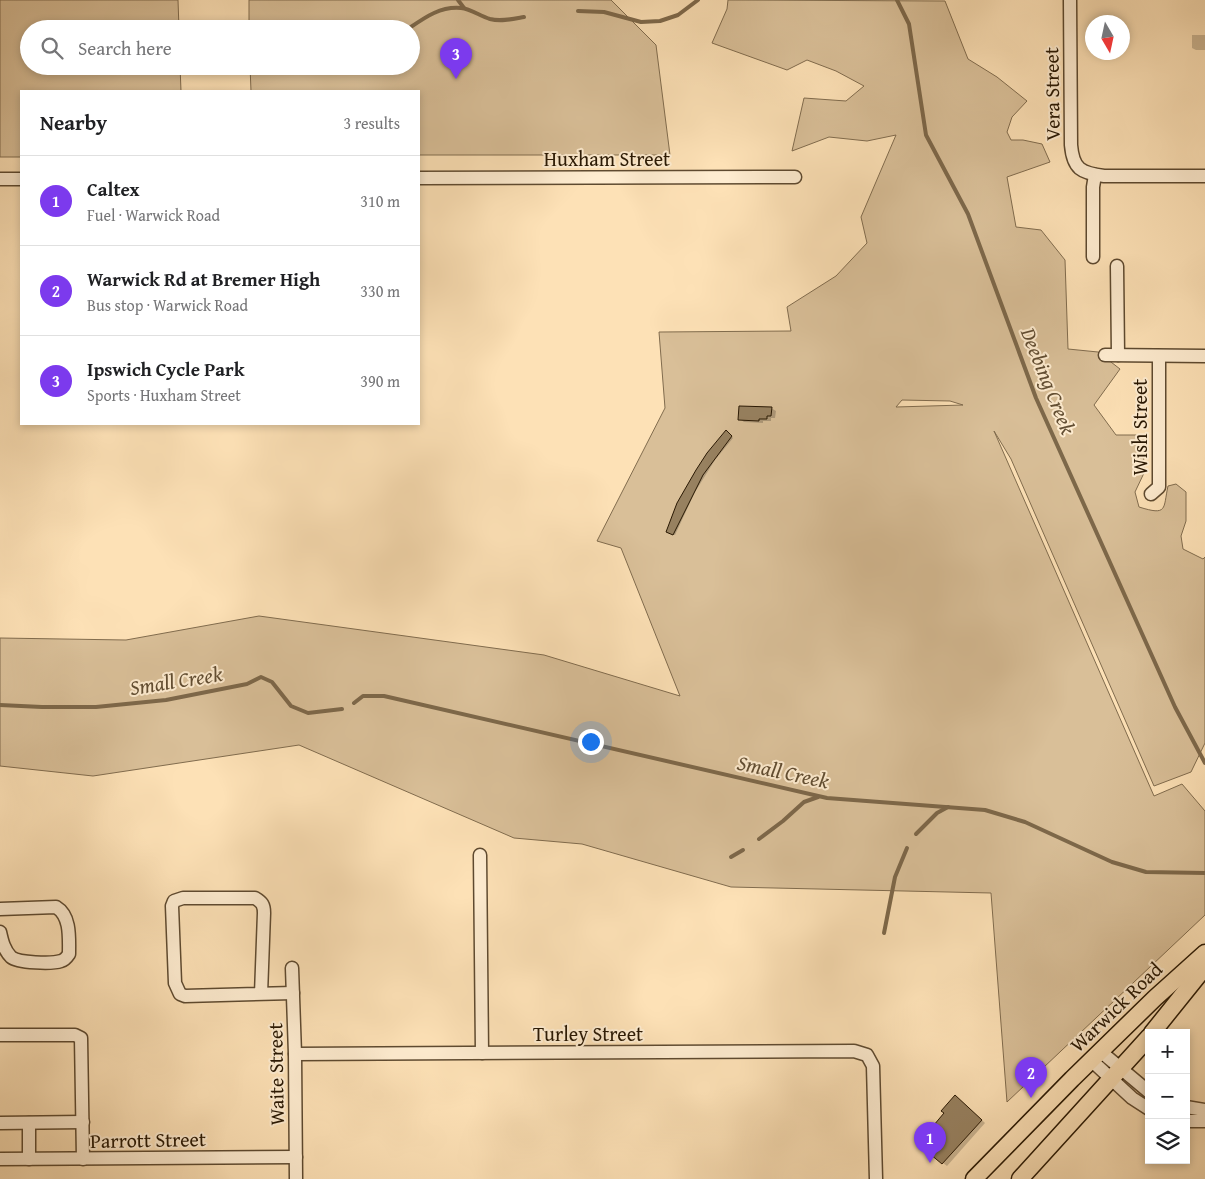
<!DOCTYPE html>
<meta charset="utf-8">
<style>
body{margin:0;font-family:"Gentium Book Plus",serif;background:#f2f2f2;color:#202124}
.controls{position:absolute;right:15px;bottom:15px;display:grid;overflow:hidden;border-radius:0px;box-shadow:0 2px 8px #0003}
.controls button{width:45px;height:45px;display:grid;place-items:center;padding:0;border:0;border-bottom:1px solid #e0e0e0;background:#fff;color:#202124;font:25px sans-serif}
.compass{position:absolute;left:1085px;top:15px;width:45px;height:45px;border-radius:50%;background:#fff;box-shadow:0 2px 8px #0003;rotate:171deg}
.you{position:absolute;left:590px;top:741px;width:18px;height:18px;margin:-12px;border:4px solid #fff;border-radius:50%;background:#1a73e8;box-shadow:0 0 0 8px #1a73e833}
.badge{display:grid;place-items:center;width:32px;height:32px;border-radius:50%;background:#7c3aed;color:#fff;font-size:16px;font-weight:700}
.pin{position:absolute;translate:-50% -41px;filter:drop-shadow(0 1px 2px #0008)}
.pin::after{content:'';position:absolute;top:26px;width:18px;height:15px;background:inherit;clip-path:polygon(0 0,100% 0,50% 100%)}
.list{margin:0;padding:0;list-style:none}
h2{display:flex;justify-content:space-between;align-items:center;height:65px;margin:0;padding:0 20px;font-size:21px}
h2 small{font-size:16px;font-weight:400;color:#757577}
.list li{display:grid;grid-template-columns:32px 1fr auto;gap:15px;align-items:center;box-sizing:border-box;height:90px;padding:0 20px;border-top:1px solid #e0e0e0}
.list b{display:block;font-size:19px;white-space:nowrap}
.list p{margin:0;font-size:16px;white-space:nowrap;color:#757577}
.list em{font-size:16px;font-style:normal;color:#757577}
.icon{flex:none;width:28px;height:28px;fill:none;stroke:currentColor;stroke-width:2;stroke-linecap:round;stroke-linejoin:round}
.map{position:relative;flex:none;width:1205px;height:1179px;overflow:hidden}
.search{position:absolute;background:#fff;box-shadow:0 2px 8px #0003;left:20px;top:20px;width:400px;height:55px;display:flex;align-items:center;gap:12px;box-sizing:border-box;padding:0 18px;border-radius:28px;color:#757577;font-size:19px}
.panel{position:absolute;background:#fff;box-shadow:0 2px 8px #0003;left:20px;top:90px;width:400px;height:335px;border-radius:0px}
.map>svg:first-child{display:block}
.green{fill:#d9bf98;stroke:#816c4e;fill-rule:evenodd}
.shadow{fill:#0003}
.lines{fill:none;stroke-linecap:round;stroke-linejoin:round}
.stream{stroke:#7d684a;stroke-width:4}
.building{fill:#978160;stroke:#291803}
.minor-casing{stroke:#5e4a30;stroke-width:15}
.major-casing{stroke:#291803;stroke-width:19}
.minor{stroke:#feecd0;stroke-width:12}
.major{stroke:#fde1b6;stroke-width:16}
.labels{text-anchor:middle;stroke-width:4;stroke-linejoin:round;paint-order:stroke}
.street-label{font-size:20px;fill:#291803;stroke:#feecd0}
.water-label{font-size:21px;font-style:italic;fill:#614d32;stroke:#feecd0}
</style>
<div class="map">
<svg width="1205" height="1179" viewBox="0 0 1205 1179">
<rect width="100%" height="100%" fill="#fde1b6"/>
<filter id="stains"><feTurbulence type="fractalNoise" baseFrequency=".004" numOctaves="4"/><feColorMatrix values="0 0 0 0 .2 0 0 0 0 .09 0 0 0 0 .02 0 0 0 .5 -.17"/></filter>
<radialGradient id="worn" r=".72"><stop offset=".6" stop-color="#630" stop-opacity="0"/><stop offset="1" stop-color="#630" stop-opacity=".3"/></radialGradient>
<!-- green -->
<g class="green">
<path d="M 0,0 L 178,0 L 179,29 L 29,29 L 29,66 L 180,66 L 181,91 L 21,91 L 21,157 L 0,157 Z"/>
<path d="M 249,0 L 611,0 L 656,45 L 670,155 L 419,155 L 419,91 L 251,91 L 250,66 L 411,66 L 411,29 L 249,29 Z"/>
<path d="M 728,0 L 945,1 L 968,59 L 997,77 L 1027,101 L 1012,117 L 1007,132 L 1011,140 L 1023,140 L 1042,144 L 1050,162 L 1007,177 L 1016,227 L 1041,230 L 1065,260 L 1068,349 L 1098,352 L 1120,369 L 1094,405 L 1116,435 L 1143,435 L 1144,473 L 1135,492 L 1139,507 C 1168,516 1163,509 1168,486 L 1176,484 L 1186,492 L 1186,521 L 1181,536 L 1183,549 L 1203,559 L 1205,557 L 1205,743 L 1191,772 L 1154,786 L 1011,459 L 994,431 L 1154,796 L 1182,784 L 1205,811 L 1205,915 L 1007,1102 L 991,893 L 731,887 L 582,844 L 514,838 L 299,745 L 93,776 L 0,766 L 0,638 L 126,640 L 259,616 L 544,655 L 680,696 L 621,548 L 597,541 L 665,408 L 659,332 L 791,331 L 787,307 L 836,276 L 867,243 L 861,217 L 896,135 L 867,141 L 829,137 L 792,151 L 804,98 L 846,101 L 864,86 L 836,71 L 807,60 L 787,70 L 712,43 L 727,9 ZM 902,400 L 950,401 L 963,405 L 896,407 Z"/>
</g>
<!-- shadow -->
<g class="shadow">
<path d="M 1192,35 L 1205,35 L 1205,50 L 1196,50 L 1192,48 Z"/>
<path d="M 771,408 L 776,411 L 775,418 L 771,418 L 771,421 L 763,421 L 763,423 L 744,422 L 740,419 Z"/>
<path d="M 728,433 L 733,438 L 715,460 L 695,492 L 675,535 L 669,532 Z"/>
<path d="M 959,1099 L 985,1123 L 947,1166 L 943,1163 Z"/>
</g>
<g class="lines">
<!-- stream -->
<g class="stream">
<path d="M 458,0 L 464,8"/>
<path d="M 897,0 L 909,24 L 926,135 L 968,214 L 1036,398 L 1175,707 L 1205,763"/>
<path d="M 578,11 L 604,12 L 641,22 L 660,21 L 678,15 L 698,0"/>
<path d="M 408,29 C 424,18 440,6 461,8 C 471,9 480,16 490,19 C 501,22 513,19 524,17"/>
<path d="M 354,703 L 363,696 L 384,696 L 827,798 L 985,810 L 1025,822 L 1112,862 L 1146,872 L 1205,873"/>
<path d="M 0,705 L 42,707 L 96,707 L 166,700 L 247,684 L 261,677 L 272,682 L 291,706 L 308,713 L 342,709"/>
<path d="M 916,834 L 937,813 L 948,807"/>
<path d="M 759,839 L 783,821 L 804,802 L 818,797"/>
<path d="M 731,857 L 743,850"/>
<path d="M 884,933 L 895,877 L 907,848"/>
</g>
</g>
<!-- building -->
<g class="building">
<path d="M 739,406 L 772,407 L 771,416 L 767,416 L 767,419 L 759,419 L 759,421 L 738,420 Z"/>
<path d="M 726,430 L 732,436 L 703,475 L 673,535 L 666,532 L 677,503 L 696,470 L 707,453 Z"/>
<path d="M 955,1095 L 982,1120 L 942,1164 L 918,1144 L 944,1113 L 941,1111 Z"/>
</g>
<g class="lines">
<defs>
<g id="minor">
<path d="M 1070,0 L 1071,145 C 1073,169 1081,173 1104,176 L 1205,176"/>
<path d="M 419,178 L 795,177"/>
<path d="M 0,179 L 21,179"/>
<path d="M 1093,257 L 1093,187 L 1095,175"/>
<path d="M 1117,266 L 1118,355"/>
<path d="M 1105,355 L 1205,356"/>
<path d="M 1151,494 L 1159,487 L 1159,356"/>
<path d="M 480,855 L 482,1053"/>
<path d="M 0,909 L 56,907 C 71,916 69,938 69,954 C 67,957 65,960 61,961 C 52,964 18,963 11,957 C 4,950 2,941 0,932"/>
<path d="M 292,968 L 295,1054 L 296,1179"/>
<path d="M 261,994 L 264,913 C 264,905 262,902 255,898 L 183,898 L 174,901 L 172,906 L 175,983 L 180,994 L 185,996 L 293,993"/>
<path d="M 0,1035 L 75,1035 L 81,1038 L 83,1159"/>
<path d="M 1100,1051 L 1149,1092"/>
<path d="M 295,1054 L 854,1051 L 867,1055 L 873,1066 L 876,1179"/>
<path d="M 1091,1060 L 1132,1098 L 1149,1109"/>
<path d="M 1186,1107 L 1205,1110"/>
<path d="M 1186,1121 L 1205,1121"/>
<path d="M 0,1123 L 83,1122"/>
<path d="M 29,1123 L 29,1159"/>
<path d="M 0,1159 L 296,1157"/>
</g>
<g id="major">
<path d="M 1152,1033 L 1205,967"/>
<path d="M 974,1179 L 1072,1079 L 1155,998 L 1205,953"/>
<path d="M 1020,1179 L 1149,1037"/>
</g>
</defs>
<!-- minor casing -->
<use href="#minor" class="minor-casing"/>
<!-- major casing -->
<use href="#major" class="major-casing"/>
<!-- minor -->
<use href="#minor" class="minor"/>
<!-- major -->
<use href="#major" class="major"/>
</g>
<g class="labels">
<!-- street labels -->
<g class="street-label">
<text transform="translate(1052 94) rotate(-91)" y="7">Vera Street</text>
<text x="607" y="166">Huxham Street</text>
<text transform="translate(1140 427) rotate(-90)" y="7">Wish Street</text>
<text transform="translate(1116 1007) rotate(-44)" y="7">Warwick Road</text>
<text x="588" y="1041">Turley Street</text>
<text transform="translate(276 1074) rotate(-91)" y="7">Waite Street</text>
<text transform="translate(148 1140) rotate(-1)" y="7">Parrott Street</text>
</g>
<!-- water labels -->
<g class="water-label">
<text transform="translate(1048 381) rotate(68)" y="7">Deebing Creek</text>
<text transform="translate(176 681) rotate(-9)" y="7">Small Creek</text>
<text transform="translate(783 772) rotate(12)" y="7">Small Creek</text>
</g>
</g>
<rect width="100%" height="100%" filter="url(#stains)"/>
<rect width="100%" height="100%" fill="url(#worn)"/>
</svg>
<div class="controls">
<button>+</button>
<button>−</button>
<button><svg class="icon" aria-label="layers" viewBox="0 0 24 24"><path d="M12 4l9 5-9 5-9-5zM3 14l9 5 9-5"/></svg></button>
</div>
<svg class="compass" viewBox="-18 -18 36 36"><path d="M0-13l5 13h-10z" fill="#e53935"/><path d="M0 13l5-13h-10z" fill="#757577"/></svg>
<div class="you"></div>
<div class="pin badge" style="left:930px;top:1163px">1</div>
<div class="pin badge" style="left:1031px;top:1098px">2</div>
<div class="pin badge" style="left:456px;top:79px">3</div>
<div class="search"><svg class="icon" aria-label="search" viewBox="0 0 24 24"><circle cx="10" cy="10" r="6"/><path d="M15 15l6 6"/></svg>Search here</div>
<section class="panel">
<h2>Nearby<small>3 results</small></h2>
<ul class="list">
<li><span class="badge">1</span><div><b>Caltex</b><p>Fuel · Warwick Road</p></div><em>310 m</em></li>
<li><span class="badge">2</span><div><b>Warwick Rd at Bremer High</b><p>Bus stop · Warwick Road</p></div><em>330 m</em></li>
<li><span class="badge">3</span><div><b>Ipswich Cycle Park</b><p>Sports · Huxham Street</p></div><em>390 m</em></li>
</ul>
</section>
</div>
